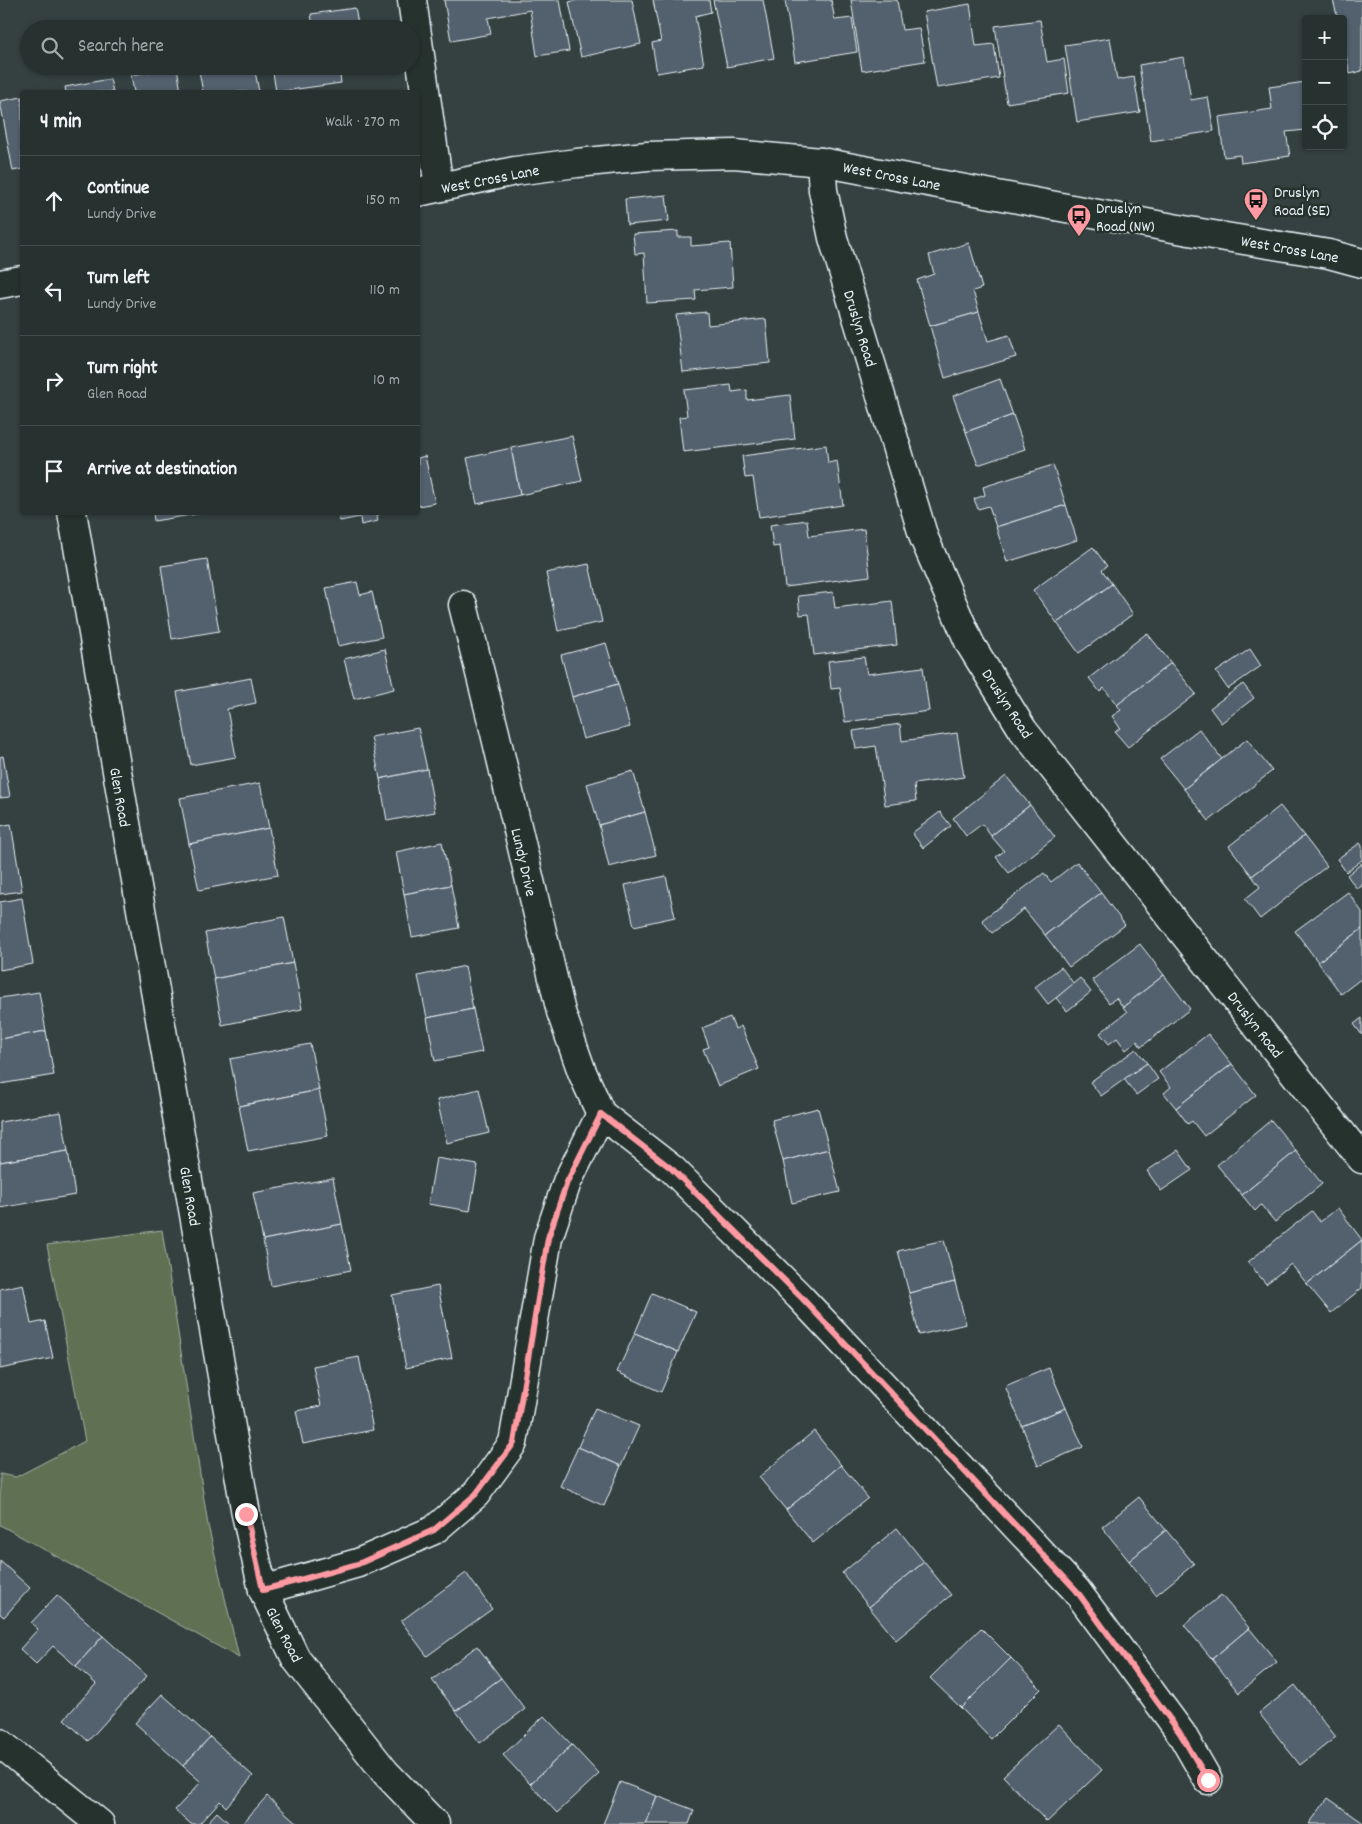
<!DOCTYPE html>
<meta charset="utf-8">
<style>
body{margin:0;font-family:Dekko,sans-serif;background:#2f3938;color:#f1f3f6}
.controls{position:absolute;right:15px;top:15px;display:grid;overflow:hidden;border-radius:5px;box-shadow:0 1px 4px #0004}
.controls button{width:45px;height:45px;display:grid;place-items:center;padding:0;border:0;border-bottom:1px solid #434c4c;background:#273130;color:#f1f3f6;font:25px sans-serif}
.stop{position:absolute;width:15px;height:15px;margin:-11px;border:4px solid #ff9aa2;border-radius:50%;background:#fff}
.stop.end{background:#ff9aa2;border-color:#fff;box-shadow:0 1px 5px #0008}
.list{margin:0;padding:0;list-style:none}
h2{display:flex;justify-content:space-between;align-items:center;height:65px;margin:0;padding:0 20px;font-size:21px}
h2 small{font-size:16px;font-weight:400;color:#a4a9ab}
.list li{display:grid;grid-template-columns:32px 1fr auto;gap:15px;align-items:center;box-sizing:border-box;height:90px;padding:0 20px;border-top:1px solid #434c4c}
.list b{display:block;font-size:19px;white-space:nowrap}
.list p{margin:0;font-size:16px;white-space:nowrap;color:#a4a9ab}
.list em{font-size:16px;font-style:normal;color:#a4a9ab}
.icon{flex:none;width:28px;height:28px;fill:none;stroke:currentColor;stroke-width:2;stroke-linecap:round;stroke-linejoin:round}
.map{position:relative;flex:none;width:1362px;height:1824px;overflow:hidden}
.search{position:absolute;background:#273130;box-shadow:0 1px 4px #0004;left:20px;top:20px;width:400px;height:55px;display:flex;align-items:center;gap:12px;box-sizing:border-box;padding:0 18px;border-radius:28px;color:#a4a9ab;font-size:19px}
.panel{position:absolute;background:#273130;box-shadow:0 1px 4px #0004;left:20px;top:90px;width:400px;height:425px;border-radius:5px}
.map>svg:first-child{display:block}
.green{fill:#617152;stroke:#a4b1a5}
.building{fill:#53616d;stroke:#e8f1f8}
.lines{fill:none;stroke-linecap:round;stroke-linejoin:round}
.minor-casing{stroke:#e8f1f8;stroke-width:31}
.tertiary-casing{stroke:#e8f1f8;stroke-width:31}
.minor{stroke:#26332d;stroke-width:28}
.tertiary{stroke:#26332d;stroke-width:28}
.route{stroke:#ff9aa2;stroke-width:6}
.labels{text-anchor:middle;stroke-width:5;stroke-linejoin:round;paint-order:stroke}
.street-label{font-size:16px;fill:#e8f1f8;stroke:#26332d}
.poi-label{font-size:16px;fill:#e8f1f8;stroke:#26332d;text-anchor:start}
</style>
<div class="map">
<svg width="1362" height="1824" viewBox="0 0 1362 1824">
<rect width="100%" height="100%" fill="#344140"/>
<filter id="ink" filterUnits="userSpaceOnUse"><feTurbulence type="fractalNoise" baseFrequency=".02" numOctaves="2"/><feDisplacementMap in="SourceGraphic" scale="10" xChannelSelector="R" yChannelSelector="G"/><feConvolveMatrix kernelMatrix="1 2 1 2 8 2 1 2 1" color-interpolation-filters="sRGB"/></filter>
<g filter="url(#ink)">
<!-- green -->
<path class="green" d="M 162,1230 L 208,1525 L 239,1658 L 0,1525 L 0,1474 L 16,1477 L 85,1441 L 47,1245 Z"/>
<!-- building -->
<g class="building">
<path d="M 444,0 L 560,0 L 569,51 L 537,56 L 530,10 L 488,18 L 491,34 L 451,41 Z"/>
<path d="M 577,0 L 632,0 L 641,44 L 581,57 L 569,2 Z"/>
<path d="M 653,0 L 709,0 L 711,12 L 695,16 L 704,65 L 657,73 L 652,43 L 661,41 Z"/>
<path d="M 713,0 L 763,0 L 774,58 L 727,67 Z"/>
<path d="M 785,0 L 831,0 L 835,20 L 852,18 L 857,52 L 795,62 Z"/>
<path d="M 851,0 L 897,0 L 902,30 L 919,28 L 925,61 L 862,71 Z"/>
<path d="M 1333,0 L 1362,0 L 1362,71 L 1350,74 L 1343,43 L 1343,19 L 1338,19 Z"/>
<path d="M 970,4 L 976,46 L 994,44 L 999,78 L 937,88 L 924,12 Z"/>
<path d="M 355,8 L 359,29 L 297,29 L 313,26 L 311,14 Z"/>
<path d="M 1040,20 L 1047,62 L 1064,59 L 1069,93 L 1007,103 L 995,26 Z"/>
<path d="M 1110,38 L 1117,80 L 1134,77 L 1140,112 L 1077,122 L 1065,45 Z"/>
<path d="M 1184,57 L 1191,100 L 1208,97 L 1214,131 L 1151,141 L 1139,65 Z"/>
<path d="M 198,66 L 254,66 L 259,92 L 203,92 Z"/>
<path d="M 272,66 L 339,66 L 341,83 L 276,92 Z"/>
<path d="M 177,67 L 181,92 L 134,92 L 131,75 Z"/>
<path d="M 110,79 L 113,92 L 66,92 L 65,87 Z"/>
<path d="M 1306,82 L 1306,130 L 1286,132 L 1290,156 L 1241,163 L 1240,155 L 1224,157 L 1219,117 L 1272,109 L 1269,87 Z"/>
<path d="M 22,97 L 22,169 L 13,171 L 0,101 Z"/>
<path d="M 666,195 L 669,221 L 627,225 L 625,199 Z"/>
<path d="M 678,231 L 678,237 L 691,237 L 691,246 L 730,243 L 733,287 L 695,290 L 696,300 L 647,303 L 644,253 L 635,254 L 633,234 Z"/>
<path d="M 969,243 L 982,288 L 973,291 L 979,312 L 930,326 L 917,280 L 934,274 L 929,255 Z"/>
<path d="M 707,312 L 708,325 L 766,319 L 770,363 L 683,372 L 676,315 Z"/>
<path d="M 979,312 L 988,341 L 1009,335 L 1016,357 L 945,378 L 930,326 Z"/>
<path d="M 1000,379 L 1013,415 L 966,432 L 953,396 Z"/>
<path d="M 731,385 L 732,392 L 747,390 L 747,400 L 790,395 L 795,439 L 683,452 L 679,417 L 687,416 L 684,390 Z"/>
<path d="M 1013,415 L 1025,449 L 978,465 L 966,432 Z"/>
<path d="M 572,436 L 582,481 L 520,495 L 511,448 Z"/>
<path d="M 826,445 L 828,463 L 837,461 L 843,505 L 759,517 L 753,477 L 745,478 L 742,456 Z"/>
<path d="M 511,448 L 520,495 L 477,504 L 467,458 Z"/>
<path d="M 425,456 L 435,503 L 418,506 L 418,458 Z"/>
<path d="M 1053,465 L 1066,505 L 996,527 L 989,506 L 978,509 L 974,499 L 985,495 L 983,487 Z"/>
<path d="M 1066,505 L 1077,540 L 1007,562 L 996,527 Z"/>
<path d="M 153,512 L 203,512 L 203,513 L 154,521 Z"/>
<path d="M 338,512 L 386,512 L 377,515 L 378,521 L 361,525 L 360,517 L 340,521 Z"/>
<path d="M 807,520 L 809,536 L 864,529 L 870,576 L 785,587 L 780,546 L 773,547 L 770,525 Z"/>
<path d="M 1093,547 L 1107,566 L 1102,570 L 1112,584 L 1057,623 L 1033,590 Z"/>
<path d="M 207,559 L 219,631 L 172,639 L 161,566 Z"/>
<path d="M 589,564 L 602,622 L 558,631 L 546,573 Z"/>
<path d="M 357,582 L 360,595 L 372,592 L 382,637 L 338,646 L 326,588 Z"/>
<path d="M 1112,584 L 1133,614 L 1079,653 L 1057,623 Z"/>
<path d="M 833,592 L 835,608 L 892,601 L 897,645 L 814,655 L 809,614 L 800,615 L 798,596 Z"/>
<path d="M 1147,633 L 1171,663 L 1117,705 L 1104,688 L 1100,692 L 1089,678 Z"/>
<path d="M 606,643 L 618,684 L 572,697 L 561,655 Z"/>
<path d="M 385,649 L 394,689 L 354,699 L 344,659 Z"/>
<path d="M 1250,649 L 1261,666 L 1228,689 L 1216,672 Z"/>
<path d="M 864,657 L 867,674 L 923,667 L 929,711 L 845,722 L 840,688 L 831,689 L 828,661 Z"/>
<path d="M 1171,663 L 1196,694 L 1128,747 L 1115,732 L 1120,728 L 1112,716 L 1121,710 L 1117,705 Z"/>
<path d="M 251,678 L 256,703 L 227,709 L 236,757 L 191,765 L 177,692 Z"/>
<path d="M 618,684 L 630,727 L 583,739 L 572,697 Z"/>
<path d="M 1243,684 L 1254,698 L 1221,723 L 1210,708 Z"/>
<path d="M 900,724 L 902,741 L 957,733 L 964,777 L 914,784 L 916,801 L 885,805 L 876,746 L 856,749 L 853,731 Z"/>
<path d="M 418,728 L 427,769 L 380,779 L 371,737 Z"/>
<path d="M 1199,729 L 1222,759 L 1184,789 L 1160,759 Z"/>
<path d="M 1247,739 L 1272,771 L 1209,821 L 1184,789 Z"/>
<path d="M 3,756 L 10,797 L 0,798 L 0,757 Z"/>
<path d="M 427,769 L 435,812 L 387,821 L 380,779 Z"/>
<path d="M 633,771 L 645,812 L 599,825 L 587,784 Z"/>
<path d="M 1006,776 L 1030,805 L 991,836 L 982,824 L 966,836 L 953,818 Z"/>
<path d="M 260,783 L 269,828 L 189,844 L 180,798 Z"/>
<path d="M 1030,805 L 1055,837 L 1009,873 L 996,857 L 1004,851 L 991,836 Z"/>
<path d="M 1280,806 L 1304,836 L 1252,876 L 1229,846 Z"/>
<path d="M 645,812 L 656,855 L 609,867 L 599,825 Z"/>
<path d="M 940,812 L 951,826 L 923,848 L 912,833 Z"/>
<path d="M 11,824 L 22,891 L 0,894 L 0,826 Z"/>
<path d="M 269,828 L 278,875 L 199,890 L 189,844 Z"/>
<path d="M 1304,836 L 1327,866 L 1260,919 L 1245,899 L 1260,887 L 1252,876 Z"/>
<path d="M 442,842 L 451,885 L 404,894 L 396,852 Z"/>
<path d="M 1360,843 L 1362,846 L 1362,860 L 1346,872 L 1337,859 Z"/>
<path d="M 1077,862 L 1101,893 L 1045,935 L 1024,909 L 992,933 L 982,920 L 1044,873 L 1051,882 Z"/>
<path d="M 1362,863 L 1362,886 L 1357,889 L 1347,875 Z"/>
<path d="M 666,876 L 675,917 L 634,926 L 625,885 Z"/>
<path d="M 451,885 L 459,928 L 412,937 L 404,894 Z"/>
<path d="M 1348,892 L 1362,912 L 1362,929 L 1318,962 L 1295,931 Z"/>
<path d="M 1101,893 L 1125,925 L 1069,967 L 1045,935 Z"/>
<path d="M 22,898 L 33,964 L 0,970 L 0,902 Z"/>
<path d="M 284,917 L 293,963 L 214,979 L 205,933 Z"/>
<path d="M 1362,929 L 1362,978 L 1341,994 L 1318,962 Z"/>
<path d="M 1140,944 L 1164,975 L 1123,1007 L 1116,998 L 1109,1003 L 1092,980 Z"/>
<path d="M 293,963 L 302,1009 L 222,1025 L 214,979 Z"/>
<path d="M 465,966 L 473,1009 L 427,1018 L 418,976 Z"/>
<path d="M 1061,967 L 1074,984 L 1048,1004 L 1035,987 Z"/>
<path d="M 1164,975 L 1190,1009 L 1141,1047 L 1137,1041 L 1126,1050 L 1117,1038 L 1109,1044 L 1100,1033 L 1127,1012 L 1123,1007 Z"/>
<path d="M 1080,978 L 1091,992 L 1067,1011 L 1056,998 Z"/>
<path d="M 39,992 L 46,1031 L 0,1039 L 0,998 Z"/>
<path d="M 473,1009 L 482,1052 L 435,1061 L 427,1018 Z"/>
<path d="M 730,1017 L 735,1029 L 741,1026 L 759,1069 L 718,1086 L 703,1049 L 709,1047 L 702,1028 Z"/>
<path d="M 1362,1018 L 1362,1035 L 1354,1024 Z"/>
<path d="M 46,1031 L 54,1075 L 0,1084 L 0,1039 Z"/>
<path d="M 1208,1034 L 1232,1064 L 1176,1108 L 1164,1093 L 1171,1087 L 1159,1072 Z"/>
<path d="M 310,1044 L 319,1090 L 239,1106 L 230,1059 Z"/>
<path d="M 1136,1049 L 1147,1063 L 1101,1096 L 1090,1082 Z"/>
<path d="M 1147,1063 L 1158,1079 L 1136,1095 L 1124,1079 Z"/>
<path d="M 1232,1064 L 1256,1095 L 1204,1136 L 1192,1121 L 1188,1124 L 1176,1108 Z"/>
<path d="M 479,1089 L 489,1133 L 447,1143 L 437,1100 Z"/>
<path d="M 319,1090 L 328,1136 L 248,1151 L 239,1106 Z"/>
<path d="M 818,1108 L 829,1149 L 783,1161 L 772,1120 Z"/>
<path d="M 61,1112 L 68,1151 L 0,1162 L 0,1122 Z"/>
<path d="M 1271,1120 L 1296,1151 L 1242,1195 L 1217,1165 Z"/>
<path d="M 829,1149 L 840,1192 L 792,1203 L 783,1161 Z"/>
<path d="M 1178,1150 L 1192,1170 L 1161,1191 L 1147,1171 Z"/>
<path d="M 68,1151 L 75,1195 L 0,1208 L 0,1162 Z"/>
<path d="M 1296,1151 L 1322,1184 L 1275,1222 L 1261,1205 L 1255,1211 L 1242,1195 Z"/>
<path d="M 436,1158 L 478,1165 L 470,1211 L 428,1204 Z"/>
<path d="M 333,1178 L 342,1224 L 263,1240 L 253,1193 Z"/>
<path d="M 1338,1208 L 1362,1240 L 1307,1284 L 1291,1264 L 1266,1284 L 1248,1262 L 1312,1211 L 1320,1222 Z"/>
<path d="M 342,1224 L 351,1270 L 271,1286 L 263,1240 Z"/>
<path d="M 944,1240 L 955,1282 L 909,1293 L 898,1251 Z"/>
<path d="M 1362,1240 L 1362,1288 L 1331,1313 L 1307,1284 Z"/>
<path d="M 955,1282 L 966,1324 L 919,1335 L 909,1293 Z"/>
<path d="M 23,1284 L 31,1324 L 45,1321 L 53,1358 L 0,1369 L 0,1289 Z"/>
<path d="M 438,1286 L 452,1358 L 406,1368 L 392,1295 Z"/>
<path d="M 652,1293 L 696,1312 L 678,1352 L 635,1333 Z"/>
<path d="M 635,1333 L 678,1352 L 661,1392 L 617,1372 Z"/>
<path d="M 359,1357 L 373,1430 L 303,1444 L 296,1411 L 321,1406 L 313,1366 Z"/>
<path d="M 1049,1368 L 1066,1408 L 1022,1426 L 1005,1386 Z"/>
<path d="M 595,1408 L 639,1426 L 621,1466 L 578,1447 Z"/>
<path d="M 1066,1408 L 1083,1447 L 1038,1466 L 1022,1426 Z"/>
<path d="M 814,1431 L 841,1465 L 786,1510 L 759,1477 Z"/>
<path d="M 578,1447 L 621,1466 L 604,1506 L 560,1486 Z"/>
<path d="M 841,1465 L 868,1498 L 813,1543 L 786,1510 Z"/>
<path d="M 1139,1497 L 1166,1530 L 1129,1561 L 1102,1527 Z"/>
<path d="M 897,1528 L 924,1562 L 869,1607 L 842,1573 Z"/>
<path d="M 1166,1530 L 1194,1564 L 1156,1595 L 1129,1561 Z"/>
<path d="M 0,1561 L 30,1588 L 4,1617 L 0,1614 Z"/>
<path d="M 924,1562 L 951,1595 L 896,1640 L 869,1607 Z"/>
<path d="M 466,1573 L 492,1609 L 427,1656 L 401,1621 Z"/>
<path d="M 57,1595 L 103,1636 L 76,1666 L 53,1646 L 36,1664 L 20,1649 L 38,1629 L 31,1623 Z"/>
<path d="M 1221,1595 L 1249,1628 L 1212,1659 L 1184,1625 Z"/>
<path d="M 981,1628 L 1011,1658 L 961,1708 L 930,1678 Z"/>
<path d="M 1249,1628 L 1277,1662 L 1239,1693 L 1212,1659 Z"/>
<path d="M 103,1636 L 147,1676 L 88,1741 L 64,1719 L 96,1684 L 76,1666 Z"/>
<path d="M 477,1646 L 501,1678 L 456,1711 L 432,1680 Z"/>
<path d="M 1011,1658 L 1041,1689 L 991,1739 L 961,1708 Z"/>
<path d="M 501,1678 L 525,1709 L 480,1743 L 456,1711 Z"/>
<path d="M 1295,1685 L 1336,1737 L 1300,1765 L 1259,1713 Z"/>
<path d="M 162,1694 L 210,1737 L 183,1766 L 135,1723 Z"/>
<path d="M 544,1716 L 572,1745 L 530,1784 L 503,1755 Z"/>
<path d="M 1059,1724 L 1102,1770 L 1047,1822 L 1003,1776 Z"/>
<path d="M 210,1737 L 253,1776 L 226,1807 L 220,1801 L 199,1824 L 191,1824 L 175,1810 L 201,1782 L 183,1766 Z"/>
<path d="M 572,1745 L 599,1774 L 557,1813 L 530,1784 Z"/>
<path d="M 620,1782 L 657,1796 L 646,1824 L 603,1824 Z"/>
<path d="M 267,1796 L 298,1824 L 242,1824 Z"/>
<path d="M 657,1796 L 694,1810 L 689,1824 L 646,1824 Z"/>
<path d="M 1328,1798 L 1362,1822 L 1362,1824 L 1309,1824 Z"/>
<path d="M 217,1812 L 230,1824 L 206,1824 Z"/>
</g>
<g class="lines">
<defs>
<g id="minor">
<path d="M 412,0 L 439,187"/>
<path d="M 821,162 L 823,190 L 833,238 L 924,538 L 970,644 L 1023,730 L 1362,1159"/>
<path d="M 72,512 L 246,1514 L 263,1590 L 296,1659 L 385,1772 L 435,1824"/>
<path d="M 463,605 L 495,733 L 561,1012 L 582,1072 L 601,1114 L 672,1169 L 799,1296 L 1076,1590 L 1181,1733 L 1208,1780"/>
<path d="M 263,1590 L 358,1563 L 434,1530 L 476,1494 L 513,1443 L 548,1238 L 567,1182 L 601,1114"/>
<path d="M 0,1743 L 100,1824"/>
</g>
<g id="tertiary">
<path d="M 418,192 L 515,171 L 577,163 L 647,156 L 734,154 L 821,162 L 1189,231 L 1329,254 L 1362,263"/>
<path d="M 0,284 L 22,280"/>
</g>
</defs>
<!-- minor casing -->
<use href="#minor" class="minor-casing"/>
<!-- tertiary casing -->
<use href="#tertiary" class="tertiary-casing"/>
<!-- minor -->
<use href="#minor" class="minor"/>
<!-- tertiary -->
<use href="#tertiary" class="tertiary"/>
</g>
</g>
<g class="lines" filter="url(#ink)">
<!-- route -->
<path class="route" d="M 246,1514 L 263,1590 L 358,1564 L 434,1530 L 476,1494 L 514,1443 L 548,1238 L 567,1182 L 601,1114 L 672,1169 L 800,1296 L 1076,1590 L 1180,1733 L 1208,1780"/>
</g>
<!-- icons -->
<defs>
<symbol id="bus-pin" viewBox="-11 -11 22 30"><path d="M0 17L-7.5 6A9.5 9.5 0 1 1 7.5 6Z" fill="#ff9aa2" stroke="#26332d"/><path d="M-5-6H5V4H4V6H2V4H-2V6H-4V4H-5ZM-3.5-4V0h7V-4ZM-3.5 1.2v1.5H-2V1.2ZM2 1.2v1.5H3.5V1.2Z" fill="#111"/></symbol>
</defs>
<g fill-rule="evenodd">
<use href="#bus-pin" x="1242" y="186" width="28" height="38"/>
<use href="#bus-pin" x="1065" y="202" width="28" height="38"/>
</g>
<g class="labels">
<!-- street labels -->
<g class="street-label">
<text transform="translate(892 175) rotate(11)" y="6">West Cross Lane</text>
<text transform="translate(490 178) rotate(-11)" y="6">West Cross Lane</text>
<text transform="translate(1290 248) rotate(10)" y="6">West Cross Lane</text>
<text transform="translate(861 328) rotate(73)" y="6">Druslyn Road</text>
<text transform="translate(1008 703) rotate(57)" y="6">Druslyn Road</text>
<text transform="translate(121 797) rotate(80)" y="6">Glen Road</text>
<text transform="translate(525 862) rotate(77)" y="6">Lundy Drive</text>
<text transform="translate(1256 1024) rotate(52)" y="6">Druslyn Road</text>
<text transform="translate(191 1196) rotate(80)" y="6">Glen Road</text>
<text transform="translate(285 1634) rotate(62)" y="6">Glen Road</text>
</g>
<!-- poi labels -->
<g class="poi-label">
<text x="1274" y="197">Druslyn<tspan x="1274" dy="18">Road (SE)</tspan></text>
<text x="1096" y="213">Druslyn<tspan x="1096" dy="18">Road (NW)</tspan></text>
</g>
</g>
</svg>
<div class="controls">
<button>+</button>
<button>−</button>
<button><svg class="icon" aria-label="locate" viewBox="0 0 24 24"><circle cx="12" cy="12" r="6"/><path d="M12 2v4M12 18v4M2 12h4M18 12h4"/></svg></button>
</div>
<div class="stop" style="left:1208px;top:1780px"></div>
<div class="stop end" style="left:246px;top:1514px"></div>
<div class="search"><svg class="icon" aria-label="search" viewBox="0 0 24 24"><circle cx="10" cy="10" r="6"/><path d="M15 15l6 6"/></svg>Search here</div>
<section class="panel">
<h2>4 min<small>Walk · 270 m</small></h2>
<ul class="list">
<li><svg class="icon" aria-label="ahead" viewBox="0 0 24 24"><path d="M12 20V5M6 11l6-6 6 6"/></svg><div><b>Continue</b><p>Lundy Drive</p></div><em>150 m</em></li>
<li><svg class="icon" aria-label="left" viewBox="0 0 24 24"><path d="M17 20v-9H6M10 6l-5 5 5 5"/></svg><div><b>Turn left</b><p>Lundy Drive</p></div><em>110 m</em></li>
<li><svg class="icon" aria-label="right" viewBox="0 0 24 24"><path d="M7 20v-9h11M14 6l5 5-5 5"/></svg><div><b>Turn right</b><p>Glen Road</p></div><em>10 m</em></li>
<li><svg class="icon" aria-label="arrive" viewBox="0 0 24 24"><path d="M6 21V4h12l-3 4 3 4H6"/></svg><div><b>Arrive at destination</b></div></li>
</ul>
</section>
</div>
